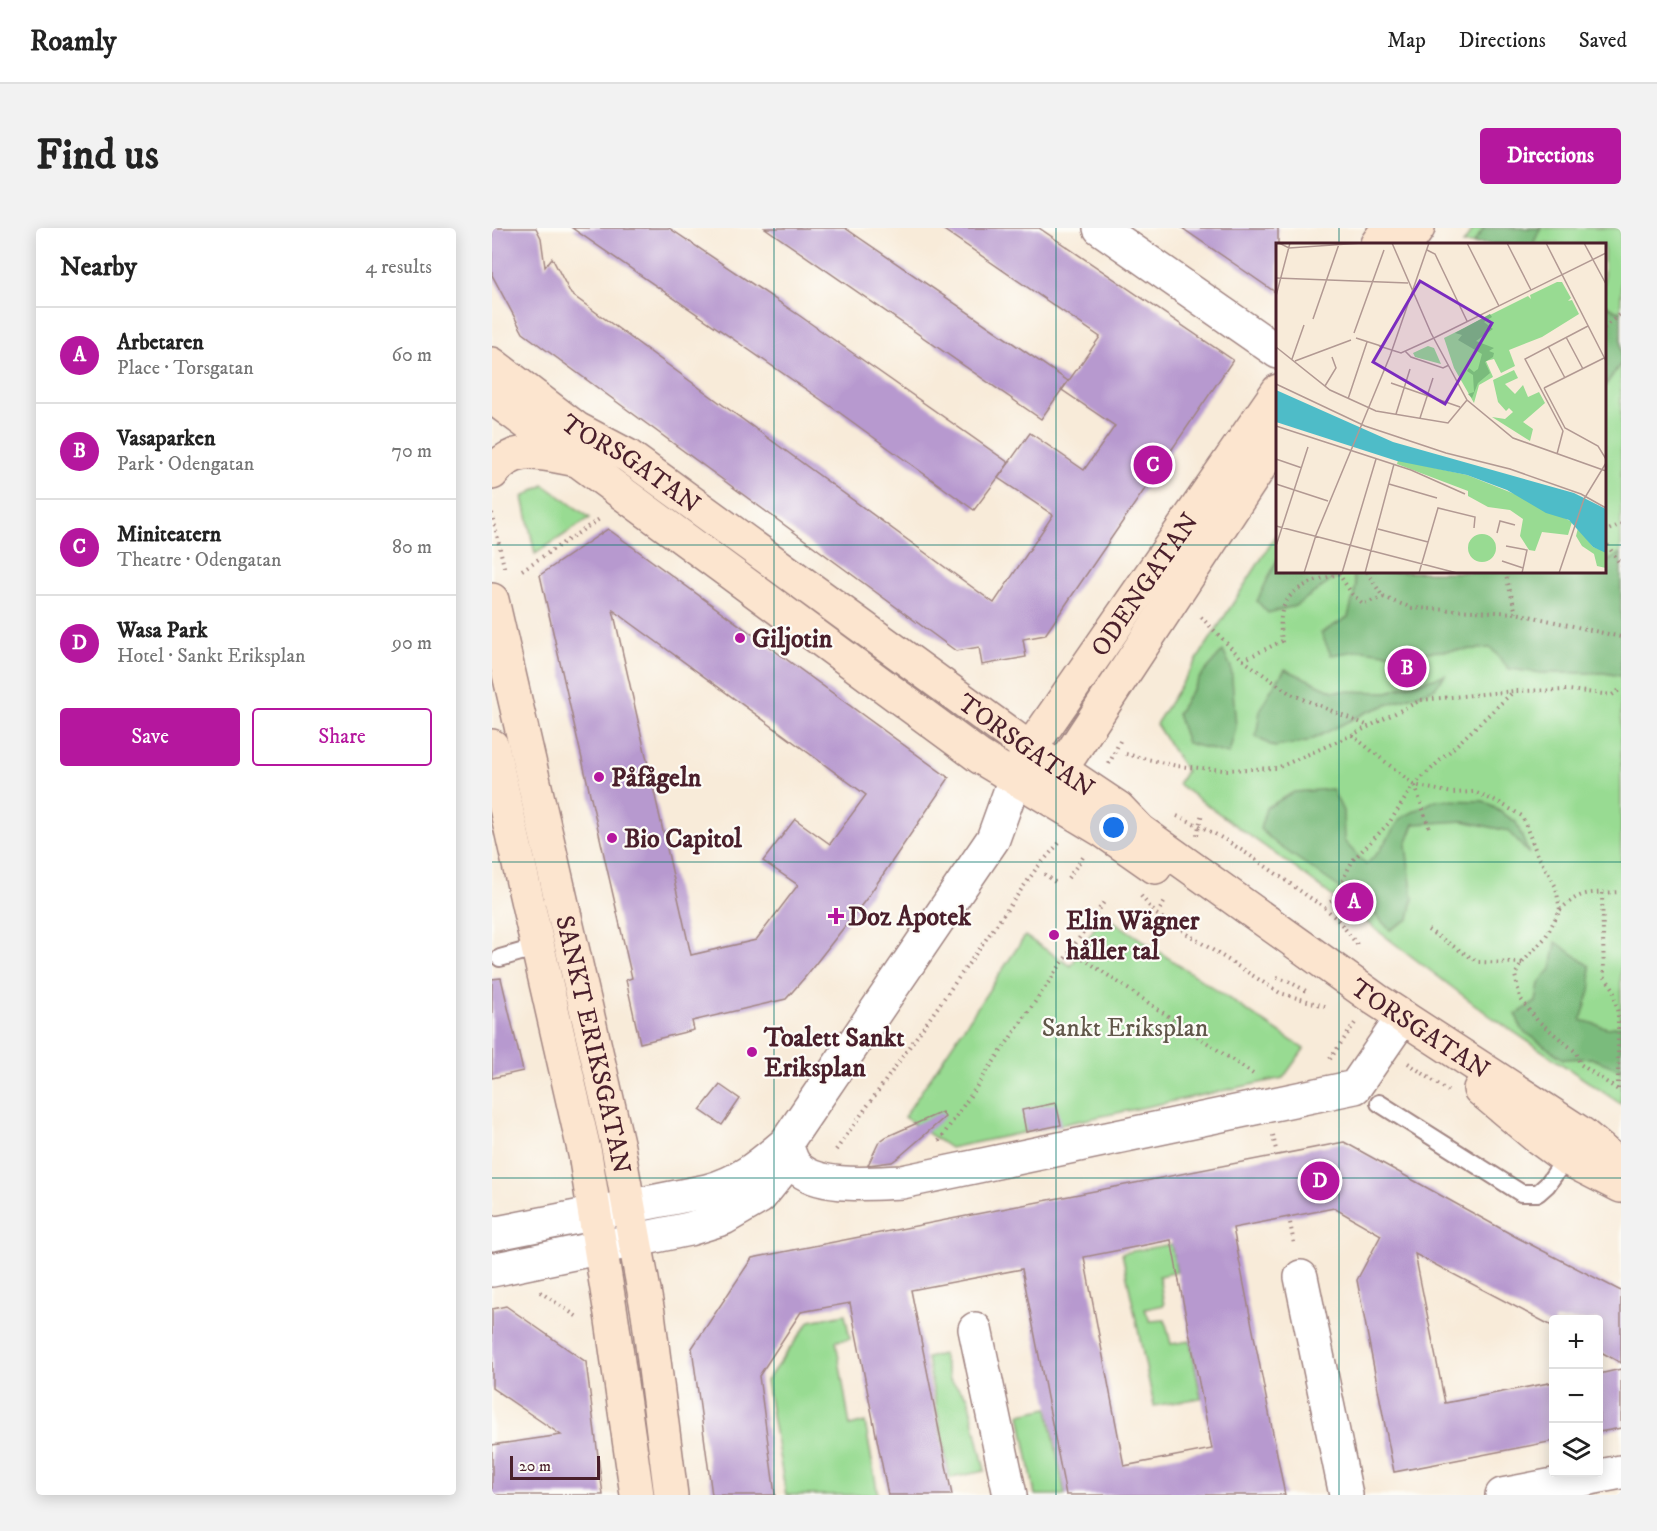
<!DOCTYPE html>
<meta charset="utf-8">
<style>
body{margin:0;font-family:"IM FELL DW Pica",serif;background:#f2f2f2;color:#222}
.controls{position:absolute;right:18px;bottom:18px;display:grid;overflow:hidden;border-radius:6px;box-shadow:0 3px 15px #0003}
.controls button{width:54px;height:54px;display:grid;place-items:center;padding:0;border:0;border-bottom:2px solid #e0e0e0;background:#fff;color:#222;font:30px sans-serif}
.scale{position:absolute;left:18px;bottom:15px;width:90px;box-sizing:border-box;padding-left:6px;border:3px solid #4a1f2b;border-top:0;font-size:16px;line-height:21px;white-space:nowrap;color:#4a1f2b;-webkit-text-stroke:4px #fdfcf7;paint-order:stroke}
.you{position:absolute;left:622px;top:600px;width:21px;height:21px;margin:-15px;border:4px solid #fff;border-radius:50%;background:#1a73e8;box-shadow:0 0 0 9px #1a73e833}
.badge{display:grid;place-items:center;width:39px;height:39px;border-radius:50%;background:#b5179e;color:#fff;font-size:20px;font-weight:700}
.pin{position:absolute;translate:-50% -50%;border:3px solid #fff;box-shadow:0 2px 6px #0006}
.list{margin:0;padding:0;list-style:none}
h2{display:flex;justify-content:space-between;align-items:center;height:78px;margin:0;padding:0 24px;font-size:26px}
h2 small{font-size:20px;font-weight:400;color:#767676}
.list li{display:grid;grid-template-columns:39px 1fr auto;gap:18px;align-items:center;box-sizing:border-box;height:96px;padding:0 24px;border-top:2px solid #e0e0e0}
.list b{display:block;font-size:22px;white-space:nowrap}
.list p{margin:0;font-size:20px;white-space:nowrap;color:#767676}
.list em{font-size:20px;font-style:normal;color:#767676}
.actions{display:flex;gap:12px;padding:18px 24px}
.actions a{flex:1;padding:14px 0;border:2px solid #b5179e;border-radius:6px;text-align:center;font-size:21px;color:#b5179e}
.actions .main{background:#b5179e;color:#fff}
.icon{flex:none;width:33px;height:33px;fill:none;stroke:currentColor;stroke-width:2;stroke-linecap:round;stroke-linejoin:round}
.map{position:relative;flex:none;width:1129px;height:1267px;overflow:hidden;border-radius:6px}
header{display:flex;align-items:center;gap:36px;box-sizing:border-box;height:84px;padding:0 30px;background:#fff;border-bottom:2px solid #e0e0e0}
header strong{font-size:28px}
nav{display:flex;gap:33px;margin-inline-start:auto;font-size:21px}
.intro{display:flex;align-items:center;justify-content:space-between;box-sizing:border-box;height:144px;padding:0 36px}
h1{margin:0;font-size:42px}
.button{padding:15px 27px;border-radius:6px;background:#b5179e;color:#fff;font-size:21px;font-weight:700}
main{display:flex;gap:36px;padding:0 36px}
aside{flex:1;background:#fff;border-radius:6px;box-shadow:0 3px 15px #0003}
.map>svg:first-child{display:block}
.green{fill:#98db92;stroke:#717d5e;stroke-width:1.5}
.forest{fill:#7abb7c;stroke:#626d54;stroke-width:1.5}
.building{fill:#b799cf;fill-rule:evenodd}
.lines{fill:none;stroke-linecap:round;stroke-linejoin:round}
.lane-casing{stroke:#a18582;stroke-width:20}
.street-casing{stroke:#a18582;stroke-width:36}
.secondary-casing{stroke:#a18582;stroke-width:36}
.path{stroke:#a18582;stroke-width:4;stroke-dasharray:1.5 4.5;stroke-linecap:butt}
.lane{stroke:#fff;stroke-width:16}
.street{stroke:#fff;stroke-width:33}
.secondary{stroke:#fce5cf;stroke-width:33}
.grid{fill:none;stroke:#0f766e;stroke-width:1.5;stroke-opacity:0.55}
.poi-dot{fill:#b5179e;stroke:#fdfcf7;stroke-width:2}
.labels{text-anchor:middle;stroke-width:4.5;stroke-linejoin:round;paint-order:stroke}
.street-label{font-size:26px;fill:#4a1f2b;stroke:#fdfcf7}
.poi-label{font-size:26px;font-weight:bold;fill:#4a1f2b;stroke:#fdfcf7;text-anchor:start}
.park-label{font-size:26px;fill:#61574a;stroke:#fdfcf7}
.inset-road{fill:none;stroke:#b29993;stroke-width:1.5}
.view{fill:#7b2cbf;fill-opacity:0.15;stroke:#7b2cbf;stroke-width:3}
.inset-edge{fill:none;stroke:#4a1f2b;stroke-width:3}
</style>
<header>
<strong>Roamly</strong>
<nav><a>Map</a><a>Directions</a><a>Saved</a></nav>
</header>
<div class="intro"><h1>Find us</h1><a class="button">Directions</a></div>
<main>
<aside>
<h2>Nearby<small>4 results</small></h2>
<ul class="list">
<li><span class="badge">A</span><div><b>Arbetaren</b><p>Place · Torsgatan</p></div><em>60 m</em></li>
<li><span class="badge">B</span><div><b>Vasaparken</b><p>Park · Odengatan</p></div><em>70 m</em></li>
<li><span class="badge">C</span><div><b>Miniteatern</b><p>Theatre · Odengatan</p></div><em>80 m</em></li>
<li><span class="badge">D</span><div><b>Wasa Park</b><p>Hotel · Sankt Eriksplan</p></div><em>90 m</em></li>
</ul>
<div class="actions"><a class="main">Save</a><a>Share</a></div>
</aside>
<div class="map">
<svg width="1129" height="1267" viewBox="0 0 1129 1267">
<rect width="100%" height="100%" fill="#fdfcf7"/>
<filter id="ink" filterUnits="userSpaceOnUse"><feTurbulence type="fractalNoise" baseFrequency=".0167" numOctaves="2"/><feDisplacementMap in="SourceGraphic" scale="12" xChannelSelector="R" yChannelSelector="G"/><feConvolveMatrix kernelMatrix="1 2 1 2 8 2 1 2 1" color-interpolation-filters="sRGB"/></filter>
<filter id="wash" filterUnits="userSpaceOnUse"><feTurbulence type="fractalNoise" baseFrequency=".008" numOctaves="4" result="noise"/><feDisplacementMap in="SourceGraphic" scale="24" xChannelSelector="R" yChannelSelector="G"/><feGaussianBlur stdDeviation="1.35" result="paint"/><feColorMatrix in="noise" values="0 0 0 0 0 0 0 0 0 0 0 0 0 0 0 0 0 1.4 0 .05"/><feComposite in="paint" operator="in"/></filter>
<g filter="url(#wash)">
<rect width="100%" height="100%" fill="#f8ebd9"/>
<!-- green -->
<g class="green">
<path d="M 982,0 L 1129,0 L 1129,876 L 998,788 L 807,643 L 686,556 L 694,543 L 664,496 L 785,306 L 786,344 L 1112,344 L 1112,16 L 971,16 Z"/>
<path d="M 52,257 L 98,290 L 43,326 L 31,269 Z"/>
<path d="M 611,686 L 812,821 L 791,850 L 458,920 L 412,889 L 533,708 L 579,738 Z"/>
<path d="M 679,1016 L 685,1044 L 667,1048 L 672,1077 L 653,1081 L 658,1093 L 673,1092 L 679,1116 L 698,1113 L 709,1170 L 662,1178 L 630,1025 Z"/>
<path d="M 353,1086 L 358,1111 L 344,1113 L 358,1198 L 373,1194 L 386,1267 L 294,1267 L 274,1153 L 318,1093 Z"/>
<path d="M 450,1126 L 458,1152 L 476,1169 L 493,1243 L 458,1250 L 435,1130 Z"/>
<path d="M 556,1180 L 573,1267 L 543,1267 L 528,1186 Z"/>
</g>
<!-- forest -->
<g class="forest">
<path d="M 992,0 L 1049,0 L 1041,16 L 981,16 Z"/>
<path d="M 1113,76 L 1129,85 L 1129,135 L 1113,158 Z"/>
<path d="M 1129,325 L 1129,448 L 1112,445 L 1049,445 L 1017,441 L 999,420 L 901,426 L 871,422 L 839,427 L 829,405 L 856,389 L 864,358 L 860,344 L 1112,344 L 1113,335 Z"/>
<path d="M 785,332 L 786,344 L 852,344 L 803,378 L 776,385 L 765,373 Z"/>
<path d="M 731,423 L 739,439 L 744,499 L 737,526 L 695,515 L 685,486 L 708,449 Z"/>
<path d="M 793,441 L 841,463 L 896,464 L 916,457 L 953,447 L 943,460 L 875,484 L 815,514 L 782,519 L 764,509 L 768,483 L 777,465 Z"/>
<path d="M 840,561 L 851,583 L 852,613 L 874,637 L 888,622 L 909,590 L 944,572 L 992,573 L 1024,594 L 1037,626 L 1016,603 L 971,593 L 922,596 L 914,617 L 921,671 L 917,691 L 898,702 L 877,680 L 786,617 L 768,601 L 774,580 L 802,564 Z"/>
<path d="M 1064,714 L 1098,738 L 1099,759 L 1089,792 L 1116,800 L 1129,798 L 1129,842 L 1099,830 L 1071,831 L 1029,801 L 1024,786 L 1044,774 L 1047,755 L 1059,741 Z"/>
</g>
<g id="blocks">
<!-- building -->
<g class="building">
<path d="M 0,0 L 44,0 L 49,10 L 53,39 L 60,30 L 79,66 L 502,375 L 561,287 L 506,250 L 538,205 L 592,242 L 623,198 L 570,162 L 608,109 L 449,0 L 547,0 L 741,132 L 553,407 L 531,411 L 534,429 L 490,437 L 487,419 L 464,423 L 31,105 L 0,47 Z"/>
<path d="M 80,0 L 177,0 L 308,88 L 517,235 L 482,282 L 344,182 Z"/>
<path d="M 273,0 L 353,0 L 576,153 L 549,191 Z"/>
<path d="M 690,0 L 786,0 L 786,66 L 744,37 Z"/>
<path d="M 116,301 L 457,550 L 375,670 L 314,748 L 294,771 L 200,793 L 202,802 L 148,815 L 134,752 L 140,750 L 48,347 ZM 121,382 L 374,567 L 338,616 L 303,591 L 271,633 L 306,657 L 264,712 L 199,727 Z"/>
<path d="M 9,750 L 31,843 L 0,850 L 0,751 Z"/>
<path d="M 228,857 L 248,871 L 230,897 L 208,882 Z"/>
<path d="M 564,875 L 569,897 L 534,904 L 530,882 Z"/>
<path d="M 450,884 L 453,889 L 407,929 L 400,934 L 376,937 L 387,914 L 394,909 Z"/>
<path d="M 852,914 L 1026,1010 L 1129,1063 L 1129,1135 L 1107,1123 L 1107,1092 L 1062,1092 L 1062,1099 L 923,1026 L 953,1175 L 1062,1154 L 1062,1213 L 902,1244 L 865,1052 L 889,1007 L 842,980 L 741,1000 L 793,1267 L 574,1267 L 530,1041 L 419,1062 L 460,1267 L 396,1267 L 358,1075 L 309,1084 L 267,1148 L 283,1267 L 220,1267 L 200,1120 L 260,1030 ZM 679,1012 L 720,1221 L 632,1238 L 592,1029 Z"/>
<path d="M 14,1078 L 94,1134 L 111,1267 L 0,1267 L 0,1217 L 69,1207 L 0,1160 L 0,1081 Z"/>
<path d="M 1129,1141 L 1129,1200 L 1107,1204 L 1107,1146 Z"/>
</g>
</g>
</g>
<g filter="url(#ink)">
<use href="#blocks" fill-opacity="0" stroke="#a18582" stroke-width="1.5"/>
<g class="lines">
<defs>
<g id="lane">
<path d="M 8,730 L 46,719"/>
<path d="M 887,875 L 1029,965 L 1046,965 L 1055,957 L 1076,927"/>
</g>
<g id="street">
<path d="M 608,0 L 786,124"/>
<path d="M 294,915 C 297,924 299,934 306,940 C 328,961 382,955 410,954 L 863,859 L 911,789"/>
<path d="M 0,1006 L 215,963 C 249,954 268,937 294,915 L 501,611 L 523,550"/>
<path d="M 0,1042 L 197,1001 L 232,990 L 268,969 L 289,943 L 292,925"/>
<path d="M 809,1049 L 854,1267"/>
<path d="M 483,1101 L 518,1267"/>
<path d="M 1010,1267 L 1129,1244"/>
</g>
<g id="secondary">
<path d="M 885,16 L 896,0"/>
<path d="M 915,16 L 926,0"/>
<path id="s1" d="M 0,136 L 85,201 L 136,228 L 538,521 L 626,580 L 648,603 L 883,771 L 1090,906 L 1129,939"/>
<path d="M 0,169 L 488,529 L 610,602 L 663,639"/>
<path d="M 0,245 C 22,216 49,225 80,231"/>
<path id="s2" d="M 0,372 L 126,919 L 156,1085 L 179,1267"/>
<path d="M 0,518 L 93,926 L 120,1092 L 145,1267"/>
<path id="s3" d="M 528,540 L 538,521 L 786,163"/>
<path d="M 554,560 L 579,526 L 786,211"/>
<path d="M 988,861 L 1044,908 L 1074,930 L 1129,958"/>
</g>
</defs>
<!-- lane casing -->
<use href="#lane" class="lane-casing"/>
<!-- street casing -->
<use href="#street" class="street-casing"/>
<!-- secondary casing -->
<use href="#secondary" class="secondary-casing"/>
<!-- path -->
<g class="path">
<path d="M 1112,100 L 1129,85"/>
<path d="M 0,285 L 13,343"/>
<path d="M 1112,304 L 1129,296"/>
<path d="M 1112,312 L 1129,337"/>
<path d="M 30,342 L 109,290"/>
<path d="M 875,344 L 891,369 L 920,380 L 1024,385 L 1129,409"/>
<path d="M 1013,344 L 1024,385"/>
<path d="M 709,389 L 751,432 L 799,466 L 877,498"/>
<path d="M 751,432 L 790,413 C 789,406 788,397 789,389 C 792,360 823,352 847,346 L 860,366 L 871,376 L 891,369"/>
<path d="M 860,507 L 922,557 L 960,565 L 982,564 L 1008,575 L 1030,588 L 1045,626 L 1064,659 L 1068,682 L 1053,710 L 1030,735 L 1023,747 L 1028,770 L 1045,792 L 1084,824 L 1088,836 L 1129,864"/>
<path d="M 634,526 L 685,538 L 732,542 L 785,540 L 860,507 L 929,472 L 1022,463 L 1077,462 L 1120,467 L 1129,461"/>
<path d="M 617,536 L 628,513"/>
<path d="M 923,558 L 937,599"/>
<path d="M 685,588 C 739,609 785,648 833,680 L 847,693 L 867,719"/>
<path d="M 705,607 L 710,585"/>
<path d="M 552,646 L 563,654"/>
<path d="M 576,650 L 592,628"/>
<path d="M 1110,665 L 1112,748 L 1121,760 L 1126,786 L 1126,861"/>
<path d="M 649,668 L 664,686 L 788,765 L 836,779"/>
<path d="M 839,674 L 861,632 L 897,595 L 922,557 L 1022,463"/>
<path d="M 668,681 L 674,672"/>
<path d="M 1068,682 C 1091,660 1100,666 1129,664"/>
<path d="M 654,702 L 661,692"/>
<path d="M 936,702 L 986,734 L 1030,735"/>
<path d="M 586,727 L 764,848"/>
<path d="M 785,750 L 796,753 L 814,763"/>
<path d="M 838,831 L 863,795"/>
<path d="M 916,835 L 956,863"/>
<path d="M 781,907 L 784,922"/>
<path d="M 447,913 L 612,674"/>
<path d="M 344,922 L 544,641 L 569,613"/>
<path d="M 797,989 L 802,1016"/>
<path d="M 48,1064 L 87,1090"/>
</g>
<!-- lane -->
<use href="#lane" class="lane"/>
<!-- street -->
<use href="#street" class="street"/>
<!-- secondary -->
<use href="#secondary" class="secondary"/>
</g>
</g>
<!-- grid -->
<path class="grid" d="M 282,0 L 282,1267M 564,0 L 564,1267M 847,0 L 847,16M 0,317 L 786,317M 1112,317 L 1129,317M 847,344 L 847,1267M 0,634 L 1129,634M 0,950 L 1129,950"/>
<!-- markers -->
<g class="poi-dot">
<circle cx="248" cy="410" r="6"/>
<circle cx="107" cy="549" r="6"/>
<circle cx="120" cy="610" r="6"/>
<path d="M341 679h6v6h6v6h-6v6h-6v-6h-6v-6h6z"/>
<circle cx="562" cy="707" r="6"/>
<circle cx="260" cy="824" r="6"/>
</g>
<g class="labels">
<!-- street labels -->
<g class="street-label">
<text dy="9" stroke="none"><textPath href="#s1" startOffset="171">TORSGATAN</textPath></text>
<text dy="9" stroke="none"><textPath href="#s3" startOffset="222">ODENGATAN</textPath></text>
<text dy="9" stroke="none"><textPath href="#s1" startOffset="657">TORSGATAN</textPath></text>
<text dy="9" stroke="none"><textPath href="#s1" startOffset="1143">TORSGATAN</textPath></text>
<text dy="9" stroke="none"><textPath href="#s2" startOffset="456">SANKT ERIKSGATAN</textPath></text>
</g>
<!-- poi labels -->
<g class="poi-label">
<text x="260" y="419">Giljotin</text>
<text x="119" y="558">Påfågeln</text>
<text x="132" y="619">Bio Capitol</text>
<text x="356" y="697">Doz Apotek</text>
<text x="574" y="701">Elin Wägner<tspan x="574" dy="30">håller tal</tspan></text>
<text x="272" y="818">Toalett Sankt<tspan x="272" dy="30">Eriksplan</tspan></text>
</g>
<!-- park labels -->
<g class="park-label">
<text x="633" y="808">Sankt Eriksplan</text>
</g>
</g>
<!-- overview -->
<g transform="translate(784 15)">
<rect width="330" height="330" fill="#f8ebd9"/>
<path d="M 281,39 L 286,39 L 295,55 L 292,58 L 296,57 L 303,71 L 266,94 L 233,107 L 239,123 L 225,130 L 218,116 L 210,118 L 217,134 L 203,142 L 198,160 L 178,125 L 168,95 L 252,53 L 255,56 L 254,52 ZM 152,103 L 158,105 L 165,121 L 139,114 L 137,110 ZM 238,127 L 242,135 L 229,141 L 239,151 L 247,142 L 252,154 L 263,149 L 269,160 L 247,179 L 257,186 L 254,198 L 216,174 L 229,176 L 237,169 L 233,165 L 230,168 L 222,159 L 217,137 ZM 122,217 L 191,232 L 254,257 L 296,279 L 292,292 L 266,289 L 259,308 L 253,307 L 244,293 L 247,276 L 234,267 L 212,264 L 192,253 L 192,248 L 121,221 ZM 302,285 L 317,304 L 329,308 L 330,325 L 321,323 L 318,311 L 306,303 L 300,293 ZM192 305a14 14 0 1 1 28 0a14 14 0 1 1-28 0Z" fill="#98db92"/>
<path d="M 214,71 L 216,74 L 208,79 L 217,86 L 200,98 L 218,105 L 213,108 L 218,110 L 217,114 L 209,119 L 214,130 L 202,140 L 196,155 L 192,151 L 198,149 L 197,132 L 191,128 L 193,125 L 198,129 L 202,126 L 206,111 L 182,97 L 186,92 L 179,90 Z" fill="#7abb7c"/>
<path d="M 0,147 L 117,199 L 298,250 L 330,266 L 330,310 L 317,304 L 293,277 L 270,270 L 231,247 L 191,232 L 121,218 L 0,179 Z" fill="#4ebcc8"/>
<path class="inset-road" d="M 3,0 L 13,5 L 86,0M 116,0 L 155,90 L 191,157 L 237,195 L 330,228M 191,0 L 223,63M 231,0 L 255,47M 270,0 L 330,118M 308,0 L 330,41M 151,7 L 159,11 L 191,78M 0,35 L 132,40M 0,53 L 14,0M 37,76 L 63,1M 78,90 L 108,7M 290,94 L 307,126M 80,95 L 105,103M 158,95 L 330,10M 103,103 L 125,110 L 158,95M 272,103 L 289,135M 0,104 L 54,147 L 100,168 L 172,180 L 191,157M 129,108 L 135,114 L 167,125 L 173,122M 16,116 L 28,82M 19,118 L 75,97M 115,140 L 184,164M 0,141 L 89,183 L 170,210 L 234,226 L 305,251 L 330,265M 49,143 L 60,125 L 56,114M 268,145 L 289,185 L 322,203 L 330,216M 268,145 L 328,115M 72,156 L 91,99M 120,171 L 134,126M 144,175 L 157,135M 0,183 L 135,227 L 189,251M 281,211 L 287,188 L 249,116 L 312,83M 0,216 L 26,225M 0,241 L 52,258M 113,241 L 161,255M 0,283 L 181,330M 102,286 L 152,299M 221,290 L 224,278 L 239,282M 0,303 L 32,204M 230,303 L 251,307 L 246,330M 226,318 L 247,325M 28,330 L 40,292 L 114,113 L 153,0M 66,330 L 100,216M 89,330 L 118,221M 143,330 L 162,265 L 199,274 L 198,285M 283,330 L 308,256 L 330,220"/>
<path class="view" d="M 144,38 L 216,80 L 169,161 L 97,119 Z"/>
<rect width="330" height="330" class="inset-edge"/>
</g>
</svg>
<div class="controls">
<button>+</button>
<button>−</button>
<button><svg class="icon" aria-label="layers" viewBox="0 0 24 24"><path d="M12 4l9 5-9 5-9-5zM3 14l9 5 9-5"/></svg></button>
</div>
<div class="scale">20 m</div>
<div class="you"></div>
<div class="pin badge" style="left:862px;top:674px">A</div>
<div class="pin badge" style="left:915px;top:440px">B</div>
<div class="pin badge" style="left:661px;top:237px">C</div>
<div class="pin badge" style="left:828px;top:953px">D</div>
</div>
</main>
